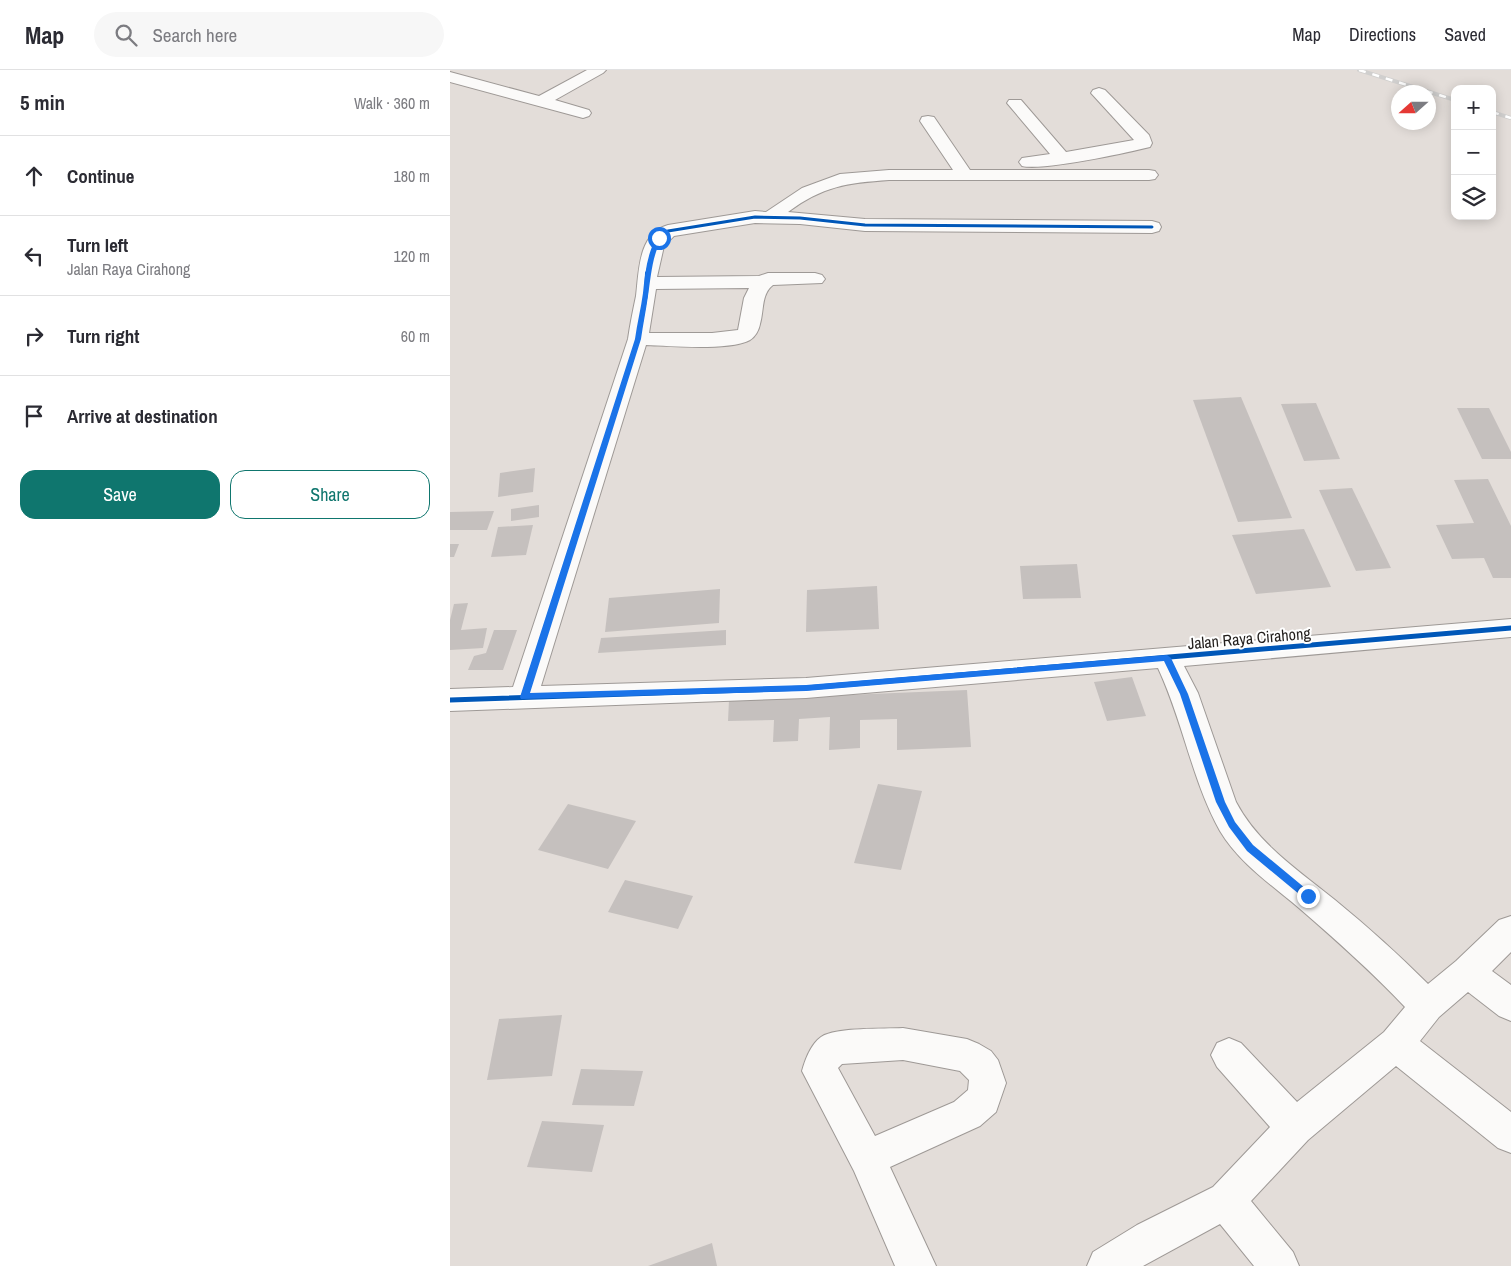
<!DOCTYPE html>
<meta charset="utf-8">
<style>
body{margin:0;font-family:"Archivo Narrow",sans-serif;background:#f7f7f7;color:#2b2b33}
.controls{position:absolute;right:15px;top:15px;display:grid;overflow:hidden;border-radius:10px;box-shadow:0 2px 12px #0003}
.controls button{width:45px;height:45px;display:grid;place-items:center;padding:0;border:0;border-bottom:1px solid #e1e1e2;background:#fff;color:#2b2b33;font:25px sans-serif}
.compass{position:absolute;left:941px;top:15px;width:45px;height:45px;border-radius:50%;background:#fff;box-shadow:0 2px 12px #0003;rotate:249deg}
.stop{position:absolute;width:15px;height:15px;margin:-11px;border:4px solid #1a73e8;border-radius:50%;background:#fff}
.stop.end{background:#1a73e8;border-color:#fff;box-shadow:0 1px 5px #0008}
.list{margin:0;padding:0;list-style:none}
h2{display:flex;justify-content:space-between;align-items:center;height:65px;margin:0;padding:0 20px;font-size:21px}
h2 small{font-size:16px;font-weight:400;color:#7c7c81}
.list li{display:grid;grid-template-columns:32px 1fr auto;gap:15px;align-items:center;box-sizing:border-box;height:80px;padding:0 20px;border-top:1px solid #e1e1e2}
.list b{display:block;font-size:19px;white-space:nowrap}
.list p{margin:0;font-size:16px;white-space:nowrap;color:#7c7c81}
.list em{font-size:16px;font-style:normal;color:#7c7c81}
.actions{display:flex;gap:10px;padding:15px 20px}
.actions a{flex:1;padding:11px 0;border:1px solid #0f766e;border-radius:15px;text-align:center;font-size:18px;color:#0f766e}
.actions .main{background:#0f766e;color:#fff}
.icon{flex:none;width:28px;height:28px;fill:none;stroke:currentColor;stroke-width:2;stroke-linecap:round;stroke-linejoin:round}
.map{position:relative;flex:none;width:1061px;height:1196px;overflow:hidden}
header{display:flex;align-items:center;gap:30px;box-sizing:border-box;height:70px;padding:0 25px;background:#fff;border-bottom:1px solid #e1e1e2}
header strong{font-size:24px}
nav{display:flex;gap:28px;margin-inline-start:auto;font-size:18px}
.search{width:350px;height:45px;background:#f7f7f7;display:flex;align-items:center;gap:12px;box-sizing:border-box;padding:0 18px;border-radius:28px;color:#7c7c81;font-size:19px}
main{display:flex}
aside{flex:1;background:#fff}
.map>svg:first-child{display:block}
.building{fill:#c5c0be}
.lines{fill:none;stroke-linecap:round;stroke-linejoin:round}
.minor-casing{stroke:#9e9996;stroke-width:2}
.minor{fill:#fbfaf9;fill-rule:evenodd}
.rail-casing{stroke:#d0cfce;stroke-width:4}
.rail{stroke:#fff;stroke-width:2.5;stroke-dasharray:7;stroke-linecap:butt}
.cycleway-far2-casing{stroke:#fff;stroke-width:5}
.cycleway-far1-casing{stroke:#fff;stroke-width:6}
.cycleway-casing{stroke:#fff;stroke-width:8}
.cycleway-far2{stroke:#0057b8;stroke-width:3}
.cycleway-far1{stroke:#0057b8;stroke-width:4}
.cycleway{stroke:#0057b8;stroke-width:5}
.route{fill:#1a73e8}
.labels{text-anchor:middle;stroke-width:4;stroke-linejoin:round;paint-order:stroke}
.street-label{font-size:16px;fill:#221e1c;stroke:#fff}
</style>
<header>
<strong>Map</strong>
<div class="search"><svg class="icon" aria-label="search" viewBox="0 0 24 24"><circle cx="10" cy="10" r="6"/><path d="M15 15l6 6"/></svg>Search here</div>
<nav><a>Map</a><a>Directions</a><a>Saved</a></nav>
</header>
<main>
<aside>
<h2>5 min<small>Walk · 360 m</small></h2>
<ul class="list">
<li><svg class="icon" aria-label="ahead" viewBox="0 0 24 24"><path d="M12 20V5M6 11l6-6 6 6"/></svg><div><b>Continue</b></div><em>180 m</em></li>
<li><svg class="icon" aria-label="left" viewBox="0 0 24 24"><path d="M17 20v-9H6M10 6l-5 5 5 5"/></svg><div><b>Turn left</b><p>Jalan Raya Cirahong</p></div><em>120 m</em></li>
<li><svg class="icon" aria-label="right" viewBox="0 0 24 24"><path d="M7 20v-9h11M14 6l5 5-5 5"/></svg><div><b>Turn right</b></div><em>60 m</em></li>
<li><svg class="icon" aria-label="arrive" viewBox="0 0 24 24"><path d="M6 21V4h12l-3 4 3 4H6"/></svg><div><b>Arrive at destination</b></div></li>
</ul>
<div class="actions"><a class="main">Save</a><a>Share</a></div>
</aside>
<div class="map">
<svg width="1061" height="1196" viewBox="0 0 1061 1196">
<rect width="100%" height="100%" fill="#e3ddd9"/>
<!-- building -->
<g class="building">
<path d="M 791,327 L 842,448 L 788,452 L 743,330 Z"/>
<path d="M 866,333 L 890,389 L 854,391 L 831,334 Z"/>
<path d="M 1007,338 L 1039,338 L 1061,382 L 1061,389 L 1032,389 Z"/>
<path d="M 85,398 L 83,422 L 48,427 L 50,403 Z"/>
<path d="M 1038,409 L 1061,456 L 1061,508 L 1043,508 L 1034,488 L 1002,489 L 986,455 L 1024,453 L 1004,410 Z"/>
<path d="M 902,418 L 941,498 L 906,501 L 869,420 Z"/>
<path d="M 89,435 L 89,447 L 61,451 L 61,439 Z"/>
<path d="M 44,441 L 37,460 L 0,460 L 0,442 Z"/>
<path d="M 83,455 L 76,485 L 41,487 L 48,457 Z"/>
<path d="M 854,459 L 881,517 L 806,524 L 782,465 Z"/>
<path d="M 0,474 L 9,474 L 4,487 L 0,487 Z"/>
<path d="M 627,494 L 631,528 L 573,529 L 570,496 Z"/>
<path d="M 427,516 L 429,559 L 356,562 L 357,520 Z"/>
<path d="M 270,519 L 269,553 L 155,562 L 159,528 Z"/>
<path d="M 18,533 L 11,560 L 37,558 L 33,578 L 0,580 L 0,550 L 4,534 Z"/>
<path d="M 44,560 L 67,560 L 53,600 L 18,600 L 24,586 L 36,583 Z"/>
<path d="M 276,560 L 276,575 L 148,583 L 151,568 Z"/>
<path d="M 682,607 L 696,646 L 657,651 L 644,612 Z"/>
<path d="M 517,620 L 521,677 L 447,680 L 447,649 L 410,650 L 410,678 L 379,680 L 380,647 L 349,649 L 348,671 L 323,672 L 324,650 L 278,651 L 279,630 Z"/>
<path d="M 428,714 L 472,721 L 451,800 L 404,793 Z"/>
<path d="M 118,734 L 186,751 L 158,799 L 88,780 Z"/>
<path d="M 175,810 L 243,826 L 228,859 L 158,842 Z"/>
<path d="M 112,945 L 102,1006 L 37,1010 L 49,949 Z"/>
<path d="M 131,999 L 193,1001 L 184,1036 L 122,1035 Z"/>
<path d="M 92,1051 L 154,1055 L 142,1102 L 77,1097 Z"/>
<path d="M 262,1173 L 267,1196 L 198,1196 Z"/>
</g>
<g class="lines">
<defs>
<g id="minor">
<path d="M 137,0 L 156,0 L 153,3 L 105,30 L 139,40 L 141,43 L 139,46 L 133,48 L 0,12 L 0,2 L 89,26 Z"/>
<path d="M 649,18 L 655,20 L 699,65 L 702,73 L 700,77 C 676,83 593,101 572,96 L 569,92 L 572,88 L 600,84 L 557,33 L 559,30 L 571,30 L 616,82 L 684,70 L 641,23 L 643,20 Z"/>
<path d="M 478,46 L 484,47 L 520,100 L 699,100 L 705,101 L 708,105 L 705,109 L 699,110 L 439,110 C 397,113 373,116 338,142 L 415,149 L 702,151 L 709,153 L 711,157 L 709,161 L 702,163 L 415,161 L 350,154 L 305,153 L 224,166 L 214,176 L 207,207 L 309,206 L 318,203 L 365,203 L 372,205 L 375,209 L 372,213 L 323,215 C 311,224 314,241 310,254 C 309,260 305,267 300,270 C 279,281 221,276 196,275 L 91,616 L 356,608 L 1061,549 L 1061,567 L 734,596 L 748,623 L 786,732 C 808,774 849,801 885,830 C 918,857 948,884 978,914 L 1006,891 L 1049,850 L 1061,846 L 1061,882 L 1042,901 L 1061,915 L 1061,951 L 1049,946 L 1018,922 L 989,947 L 970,971 L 1061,1042 L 1061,1083 L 1048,1078 L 946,996 L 858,1070 L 801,1131 L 843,1182 L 849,1196 L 804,1196 L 770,1154 L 693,1196 L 637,1196 L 643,1182 L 687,1155 L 763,1117 L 820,1057 L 767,997 L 761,985 L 767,973 L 779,968 L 791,973 L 847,1032 L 934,962 L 955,937 C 921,901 887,871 849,838 C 822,815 789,793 770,761 C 742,711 733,651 708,598 L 356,628 L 0,641 L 0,619 L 63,617 L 178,269 C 180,255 183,240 186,226 C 189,202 188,163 218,155 L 305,141 L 316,142 L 352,118 L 390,104 L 439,100 L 503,100 L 470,51 L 472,47 ZM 299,218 L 294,228 L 288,260 L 262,263 L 199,263 L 206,219 Z"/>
<path d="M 453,958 L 517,969 L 529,974 L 541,981 L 548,990 L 556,1013 L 546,1042 L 530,1056 L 440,1097 L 486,1196 L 445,1196 L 404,1101 L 352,1001 C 355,990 361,974 371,967 C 386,957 434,959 453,958 ZM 453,990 L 510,1001 L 519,1010 L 518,1020 L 504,1032 L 425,1066 L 388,998 L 392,994 Z"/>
</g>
</defs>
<!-- minor casing -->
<use href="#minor" class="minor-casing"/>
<!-- minor -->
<use href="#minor" class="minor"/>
<defs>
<g id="rail">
<path d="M 909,0 L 1005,30"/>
<path d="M 1042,42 L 1061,48"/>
</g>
</defs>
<!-- rail casing -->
<use href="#rail" class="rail-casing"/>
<!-- rail -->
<use href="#rail" class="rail"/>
<defs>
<path id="cycleway-far2" d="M 197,204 C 201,187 203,173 218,161 L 305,147 L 350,148 L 415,155 L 702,157"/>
<path id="cycleway-far1" d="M 127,461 L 188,269 L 196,224 L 197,203"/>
<g id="cycleway">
<path d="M 74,627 L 127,460"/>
<path d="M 0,630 L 356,618 L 1061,558"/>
</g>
</defs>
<!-- cycleway-far2 casing -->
<use href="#cycleway-far2" class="cycleway-far2-casing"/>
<!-- cycleway-far1 casing -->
<use href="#cycleway-far1" class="cycleway-far1-casing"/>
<!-- cycleway casing -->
<use href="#cycleway" class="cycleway-casing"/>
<!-- cycleway-far2 -->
<use href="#cycleway-far2" class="cycleway-far2"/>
<!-- cycleway-far1 -->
<use href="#cycleway-far1" class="cycleway-far1"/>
<!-- cycleway -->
<use href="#cycleway" class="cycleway"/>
</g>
<!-- route -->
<path class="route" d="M 207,166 L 212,168 C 202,186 201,206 198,226 C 196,240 193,255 191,269 L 80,623 L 356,615 L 717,585 L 721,588 L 738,624 L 775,732 L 785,752 L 803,775 L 861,823 L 861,829 L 855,829 L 797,781 L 779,757 L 766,732 L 730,624 L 714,591 L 356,621 L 71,629 L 70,627 L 185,269 C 187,254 191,238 193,223 C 195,203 197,184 207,166 Z"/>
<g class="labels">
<!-- street labels -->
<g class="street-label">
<text transform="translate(799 568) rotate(-5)" y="6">Jalan Raya Cirahong</text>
</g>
</g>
</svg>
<div class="controls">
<button>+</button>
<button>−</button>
<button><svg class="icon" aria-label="layers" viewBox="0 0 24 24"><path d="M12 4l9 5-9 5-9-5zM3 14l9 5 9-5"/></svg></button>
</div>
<svg class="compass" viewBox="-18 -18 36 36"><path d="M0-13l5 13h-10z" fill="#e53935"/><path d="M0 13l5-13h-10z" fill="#7c7c81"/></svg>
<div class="stop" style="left:209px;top:168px"></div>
<div class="stop end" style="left:858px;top:826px"></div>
</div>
</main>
